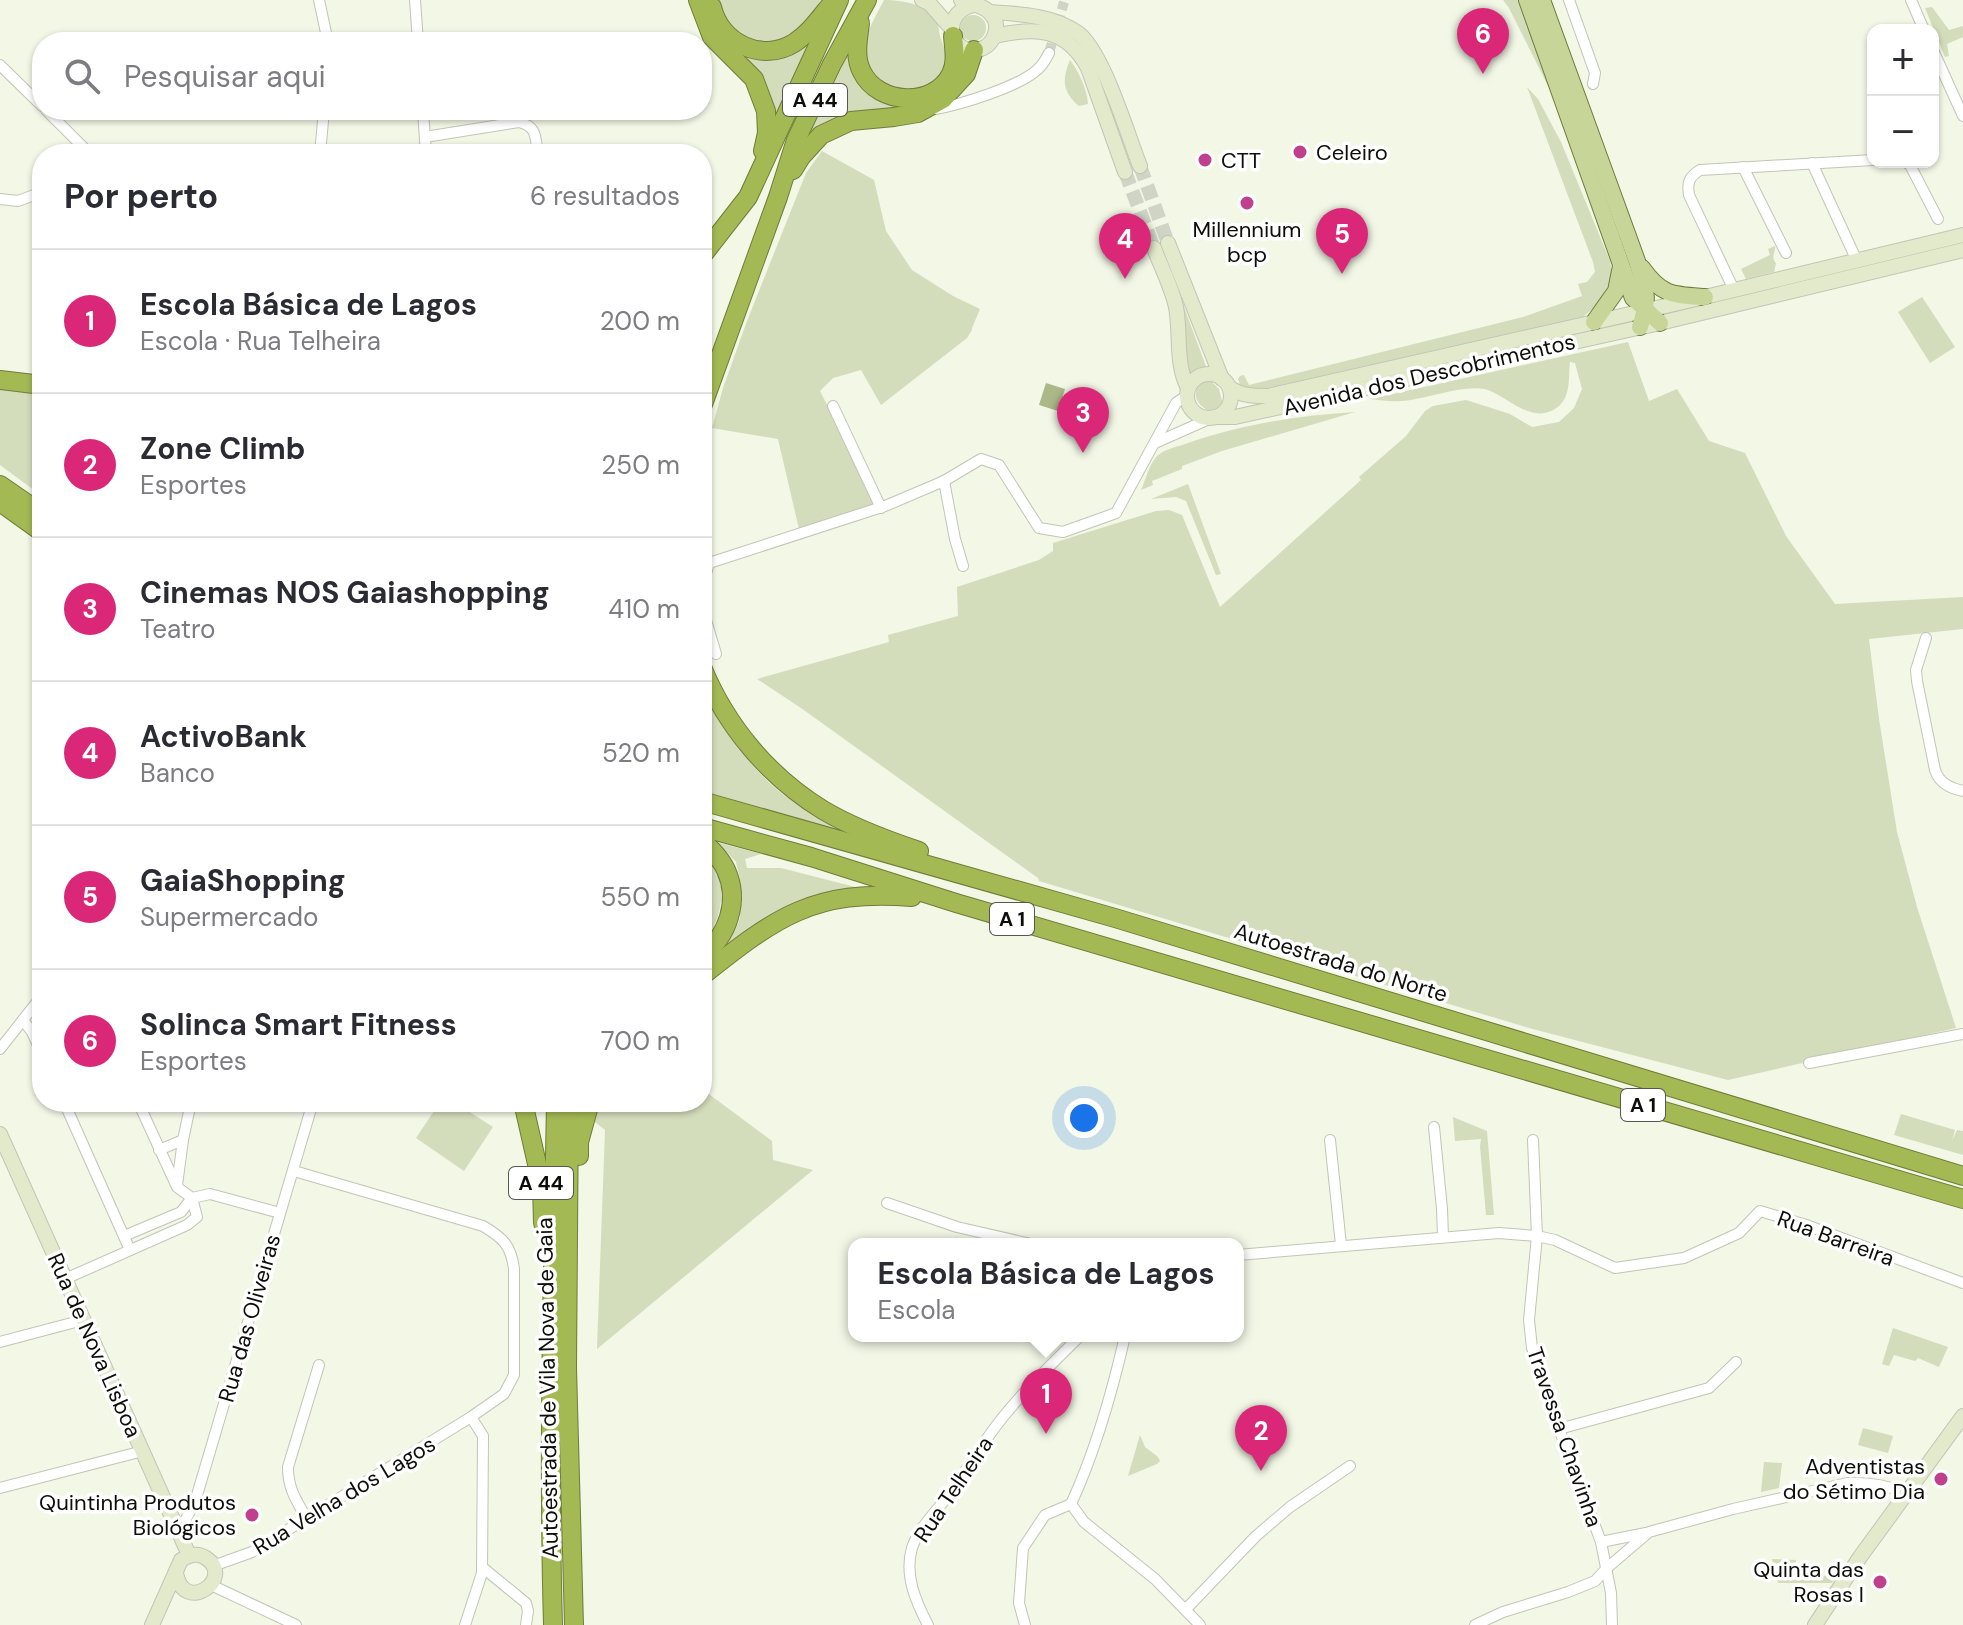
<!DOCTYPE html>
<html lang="pt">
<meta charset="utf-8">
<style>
body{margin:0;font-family:"DM Sans",sans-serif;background:#f2f2f3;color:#2b2b33}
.controls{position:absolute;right:24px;top:24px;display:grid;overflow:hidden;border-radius:16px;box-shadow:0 2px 6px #0004}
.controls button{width:72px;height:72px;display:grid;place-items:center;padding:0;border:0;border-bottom:2px solid #e1e1e2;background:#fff;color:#2b2b33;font:40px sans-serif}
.you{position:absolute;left:1084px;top:1118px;width:28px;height:28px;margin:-20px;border:6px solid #fff;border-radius:50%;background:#1a73e8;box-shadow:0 0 0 12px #1a73e833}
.badge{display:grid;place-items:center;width:52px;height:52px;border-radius:50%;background:#db2777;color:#fff;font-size:26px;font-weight:700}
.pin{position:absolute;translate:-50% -66px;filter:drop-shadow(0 2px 4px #0008)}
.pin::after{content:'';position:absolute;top:42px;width:28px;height:24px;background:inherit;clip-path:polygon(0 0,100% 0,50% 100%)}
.popup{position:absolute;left:848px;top:1238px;width:396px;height:104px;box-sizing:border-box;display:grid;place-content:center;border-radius:16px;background:#fff;filter:drop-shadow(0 2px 6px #0005);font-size:26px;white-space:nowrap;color:#7c7c81}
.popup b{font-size:30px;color:#2b2b33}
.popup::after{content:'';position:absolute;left:50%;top:100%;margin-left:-16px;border:16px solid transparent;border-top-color:#fff}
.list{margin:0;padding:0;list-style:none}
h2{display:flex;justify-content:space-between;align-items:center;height:104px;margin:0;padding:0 32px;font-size:34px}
h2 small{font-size:26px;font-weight:400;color:#7c7c81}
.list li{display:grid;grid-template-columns:52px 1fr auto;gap:24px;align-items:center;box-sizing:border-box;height:144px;padding:0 32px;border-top:2px solid #e1e1e2}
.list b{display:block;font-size:30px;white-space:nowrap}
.list p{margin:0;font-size:26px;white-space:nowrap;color:#7c7c81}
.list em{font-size:26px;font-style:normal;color:#7c7c81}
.icon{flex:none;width:44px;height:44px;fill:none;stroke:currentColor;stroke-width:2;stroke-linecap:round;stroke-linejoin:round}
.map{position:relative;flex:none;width:1963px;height:1625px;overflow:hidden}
.search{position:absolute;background:#fff;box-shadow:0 2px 6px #0004;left:32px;top:32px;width:680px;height:88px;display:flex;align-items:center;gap:20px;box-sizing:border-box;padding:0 28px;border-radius:32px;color:#7c7c81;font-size:30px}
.panel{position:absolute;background:#fff;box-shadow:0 2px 6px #0004;left:32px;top:144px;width:680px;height:968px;border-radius:32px}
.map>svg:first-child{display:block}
.green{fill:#d3dcbb}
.water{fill:#acb88a}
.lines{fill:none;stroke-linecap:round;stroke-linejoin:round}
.street-tunnel{stroke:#d0d4c5;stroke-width:10;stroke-dasharray:10 5;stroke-linecap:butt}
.secondary-tunnel{stroke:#d0d4c5;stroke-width:14;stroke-dasharray:14 7;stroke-linecap:butt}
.street-casing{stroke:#c1c5b5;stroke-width:12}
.secondary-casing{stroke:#c1c5b5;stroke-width:16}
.primary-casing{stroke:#6e7d39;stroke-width:18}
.highway-casing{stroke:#6e7d39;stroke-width:20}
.street{stroke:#fff;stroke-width:10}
.secondary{stroke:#e3eacb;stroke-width:14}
.primary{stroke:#c8d598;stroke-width:16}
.highway{stroke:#a3b953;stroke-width:18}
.poi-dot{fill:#bf408c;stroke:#fff;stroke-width:3}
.labels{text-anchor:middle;stroke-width:7;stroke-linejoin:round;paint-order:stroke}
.shield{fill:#fff;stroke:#565653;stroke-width:2}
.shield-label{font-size:20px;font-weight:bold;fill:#0d0e09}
.poi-label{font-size:22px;fill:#0d0e09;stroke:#fff;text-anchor:end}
.street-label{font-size:22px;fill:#0d0e09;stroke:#fff}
</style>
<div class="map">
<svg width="1963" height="1625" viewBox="0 0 1963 1625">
<rect width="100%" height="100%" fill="#f2f7e6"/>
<!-- green -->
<g class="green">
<path d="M 718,0 L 821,0 C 814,13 798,36 784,41 C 756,52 722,28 718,0 Z"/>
<path d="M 884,0 C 904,0 937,5 939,30 C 940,43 948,49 945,65 C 936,108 867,91 865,52 C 864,34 876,16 884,0 Z"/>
<path d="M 1503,0 L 1520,0 L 1556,102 L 1509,8 Z"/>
<path d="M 1932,7 L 1949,30 L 1963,26 L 1963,37 L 1947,44 L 1949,56 L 1945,57 L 1925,8 Z"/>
<circle cx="973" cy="28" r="13"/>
<path d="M 807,46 L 772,128 L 731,48 Z"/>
<path d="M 849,52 L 854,76 L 912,106 L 827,124 L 810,134 Z"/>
<path d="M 1070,60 C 1079,72 1087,89 1088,104 L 1079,106 C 1062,92 1062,79 1070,60 Z"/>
<path d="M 1527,87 L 1538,99 L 1561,142 L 1610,261 C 1615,284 1601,303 1583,317 L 1268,388 L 1253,389 L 1240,385 L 1238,379 L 1240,376 L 1244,375 L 1249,385 L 1523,317 L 1582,296 L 1578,284 L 1587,282 L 1595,272 L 1593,262 Z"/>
<path d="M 822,151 L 874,180 L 886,231 L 912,270 L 953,296 L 980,309 L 972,328 L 972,330 L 967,338 L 881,405 L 861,370 L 833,378 L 820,391 L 877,503 L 799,529 L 778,439 L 712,428 L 723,388 L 747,321 L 806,173 Z"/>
<path d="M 1161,245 L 1207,369 L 1193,371 L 1186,377 L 1158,246 Z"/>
<path d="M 1775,246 C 1776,253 1770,256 1776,263 L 1774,272 L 1746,279 L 1741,269 L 1770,255 L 1768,249 Z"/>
<path d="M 1922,297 L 1955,347 L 1930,363 L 1898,312 Z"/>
<path d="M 1628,342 L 1649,401 L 1677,389 L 1709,441 L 1745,453 L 1786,536 L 1835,604 L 1963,597 L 1963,629 L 1869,639 L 1879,719 L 1897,832 L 1917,907 L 1956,1028 L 1728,1080 L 1529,1028 L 1039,881 L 1038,878 L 801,708 L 757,679 L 889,642 L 888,635 L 958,616 L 957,587 L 1039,560 L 1053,551 L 1053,543 L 1156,511 L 1169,510 L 1182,515 L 1220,607 L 1361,480 L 1359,477 L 1406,436 L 1425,411 L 1433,406 L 1466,400 L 1510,414 L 1532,427 L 1559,422 L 1574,408 L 1582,389 L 1575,363 L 1570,362 C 1568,380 1572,402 1551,411 C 1529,421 1507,397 1488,390 C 1466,383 1425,400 1401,401 C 1391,402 1380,400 1370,399 Z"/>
<path d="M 1203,382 L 1212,382 L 1219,389 L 1222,401 L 1218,409 L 1209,411 C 1196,405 1190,391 1203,382 Z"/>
<path d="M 0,387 L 42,392 L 42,496 L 0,465 Z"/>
<path d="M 1355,412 L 1222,451 L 1182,466 L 1182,469 L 1152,481 L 1153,485 L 1141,490 C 1146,479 1149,465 1157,456 C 1163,450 1176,447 1185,444 C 1242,424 1295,416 1355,412 Z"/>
<path d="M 1188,484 L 1221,574 L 1216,575 L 1186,501 L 1176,497 L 1151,499 Z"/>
<path d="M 702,687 C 722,722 743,760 774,787 C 804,813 841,828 877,843 L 702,791 Z"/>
<path d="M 717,842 L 761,854 L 745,859 L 747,868 L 781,868 L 859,888 L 705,963 L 723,948 L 736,928 L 740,918 L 740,879 L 736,862 Z"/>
<path d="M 702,853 C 705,856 709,859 712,863 C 729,884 721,926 702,944 Z"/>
<path d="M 702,1089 L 772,1141 L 773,1160 L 813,1170 L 597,1349 L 605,1130 L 595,1122 L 595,1109 L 600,1102 L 702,1102 Z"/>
<path d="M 440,1102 L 454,1102 L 493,1127 L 464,1171 L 416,1138 Z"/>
<path d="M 1901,1114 L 1955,1130 L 1952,1141 L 1957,1130 L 1963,1131 L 1963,1155 L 1894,1135 Z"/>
<path d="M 1453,1117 L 1487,1131 L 1494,1215 L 1486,1215 L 1480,1146 L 1481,1139 L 1455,1141 Z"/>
<path d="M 1893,1328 L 1948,1347 L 1939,1367 L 1918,1358 L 1915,1361 L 1894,1355 L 1889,1366 L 1882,1364 Z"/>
<path d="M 1863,1428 L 1893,1436 L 1888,1453 L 1858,1445 Z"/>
<path d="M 1140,1435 L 1145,1447 L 1158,1457 L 1160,1461 L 1157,1464 L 1128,1476 Z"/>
<path d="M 1764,1462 L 1782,1463 L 1779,1488 L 1761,1492 Z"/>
<path d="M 1772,1559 L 1796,1560 L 1796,1572 L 1797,1575 L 1838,1576 L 1832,1583 L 1778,1583 Z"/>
</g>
<!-- water -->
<path class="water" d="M 1046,383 L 1065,389 L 1058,411 L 1039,405 Z"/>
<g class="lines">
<!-- street-tunnel -->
<path class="street-tunnel" d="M 1049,53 L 1064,2"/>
<!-- secondary-tunnel -->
<g class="secondary-tunnel">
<path d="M 1140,166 L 1168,243"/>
<path d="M 1125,172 L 1154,248"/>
</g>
<defs>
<g id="street">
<path d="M 319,0 L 328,42"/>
<path d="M 415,0 L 418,42"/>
<path d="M 1569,0 L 1595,73 L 1593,84"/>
<path d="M 1911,0 L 1924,30"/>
<path d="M 1933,50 L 1963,116"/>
<path d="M 0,65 L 42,106"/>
<path d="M 935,109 C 960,105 1021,86 1038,69 C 1043,65 1046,59 1049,53"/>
<path d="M 46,110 L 90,154"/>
<path d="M 423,110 L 426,154"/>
<path d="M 425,137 L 519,122 C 538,127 535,138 538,154"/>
<path d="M 320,154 L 324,110"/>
<path d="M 1905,162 L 1910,165 L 1938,219"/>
<path d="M 1812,163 L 1857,261"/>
<path d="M 1743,167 L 1786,253"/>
<path d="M 0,199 L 18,201 L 42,192"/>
<path d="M 1734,290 L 1689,195 C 1687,182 1689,177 1700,170 L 1873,160"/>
<path d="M 833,406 L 881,508"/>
<path d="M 1155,443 L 1209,419"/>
<path d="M 944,481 L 955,539 L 963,566"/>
<path d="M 702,587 L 709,563 L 885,506 L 944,481 L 981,459 L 999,465 L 1039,528 L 1063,532 L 1116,513 L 1176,403 L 1186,396"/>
<path d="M 702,607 L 716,654"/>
<path d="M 1926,638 L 1916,670 L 1917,681 L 1935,770 C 1939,783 1950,788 1963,791"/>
<path d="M 23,1020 L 32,1032 L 42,1054"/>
<path d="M 0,1049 L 37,1002 L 42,1000"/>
<path d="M 1809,1063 L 1963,1034"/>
<path d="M 64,1102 L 130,1250"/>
<path d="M 138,1102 L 177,1187 L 192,1198"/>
<path d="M 1434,1127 L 1442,1209 L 1443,1237"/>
<path d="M 1330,1140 L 1341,1245"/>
<path d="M 1533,1140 L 1537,1236 L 1529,1320 L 1532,1348 L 1559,1429 L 1601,1542 L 1611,1593 L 1612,1625"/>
<path d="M 159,1150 L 183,1140"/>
<path d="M 177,1185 L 183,1140 L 191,1102"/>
<path d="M 192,1198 L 210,1194 L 280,1213"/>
<path d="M 887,1203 L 957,1227 L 1031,1244"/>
<path d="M 124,1236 L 181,1212 L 192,1198"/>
<path d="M 1238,1255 L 1499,1233 L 1537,1236 L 1555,1240 L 1615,1268 L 1684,1258 L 1739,1233 L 1760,1211 L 1806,1225 L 1963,1283"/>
<path d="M 65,1279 L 187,1225 L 197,1217 L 192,1198"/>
<path d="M 0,1342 L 83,1320"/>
<path d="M 1559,1429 L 1709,1388 L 1736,1362"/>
<path d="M 0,1488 L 143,1451"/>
<path d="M 1071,1504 L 1084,1522 L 1155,1579 L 1200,1625"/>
<path d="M 306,1518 C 296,1499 288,1489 288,1467 L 319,1365"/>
<path d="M 179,1532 L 195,1502 L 313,1102"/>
<path d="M 1601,1542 L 1646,1533"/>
<path d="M 213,1566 L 252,1552 L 471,1417 L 504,1394 L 514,1375 L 514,1269 C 511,1245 503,1238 483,1226 L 294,1171"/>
<path d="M 482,1567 L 526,1603 L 528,1611 L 526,1625"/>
<path d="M 211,1585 L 296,1625"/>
<path d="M 1186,1609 L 1256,1536 L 1290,1507 L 1350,1466"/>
<path d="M 465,1625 L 482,1573 L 483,1436 L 471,1417"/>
<path d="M 928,1625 C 916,1602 904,1575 912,1548 C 918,1529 935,1513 947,1497 C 964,1474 979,1449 996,1426 C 1021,1393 1051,1365 1080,1336"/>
<path d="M 1025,1625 L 1019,1603 L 1023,1548 L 1045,1515 L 1071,1504 C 1096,1450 1112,1393 1125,1336"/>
<path d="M 1475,1625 L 1503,1612 L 1568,1592 L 1595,1581 L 1607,1568 L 1649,1532 L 1733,1509 L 1848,1483 C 1869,1482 1888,1486 1907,1493"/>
</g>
<g id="secondary">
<path d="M 922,0 L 929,3 L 951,28"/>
<path d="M 961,0 C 970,4 984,5 990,13 C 1002,24 995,44 981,49 C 952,59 937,13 974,5"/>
<path d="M 990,12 C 1020,14 1053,15 1078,33 C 1103,51 1128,136 1140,166"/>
<path d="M 995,36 C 1035,27 1066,27 1088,68 L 1125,172"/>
<path d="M 1168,243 L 1222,379"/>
<path d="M 1154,248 C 1161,267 1172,288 1176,307 C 1181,334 1175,363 1188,388"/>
<circle cx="1209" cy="396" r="22"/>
<path d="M 1230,388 C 1242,396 1254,396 1268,396 L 1705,297 L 1963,235"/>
<path d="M 1217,417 L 1235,417 L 1660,323 L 1963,250"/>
<path d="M 0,1134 L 189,1555"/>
<path d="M 152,1625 L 181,1560 C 190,1555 197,1552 206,1558 C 236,1578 184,1616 176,1573"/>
<path d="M 1815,1625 L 1860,1557 L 1963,1416"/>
</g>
<g id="primary">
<path d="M 1527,0 L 1633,298 L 1660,323"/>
<path d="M 1542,0 L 1637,261 C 1646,291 1650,297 1640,327"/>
<path d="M 1642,268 C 1662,296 1673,295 1705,297"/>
<path d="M 1594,322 L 1616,291 L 1621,266"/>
</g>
<g id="highway">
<path d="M 698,0 L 712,37 L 754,79 L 766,111 L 767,133 L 763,151"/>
<path d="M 712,7 C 720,43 762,63 794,43 C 810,33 821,16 833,2"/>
<path d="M 860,23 C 858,39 854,57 862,72 C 878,105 934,108 951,74 C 957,62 954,49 953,36"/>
<path d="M 793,170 L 801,157 L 821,135 L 851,121 L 894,117 L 918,113 L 943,99 L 966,74 L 974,50"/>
<path d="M 702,256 L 748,197 L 839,0"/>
<path d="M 0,380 L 42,385"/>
<path d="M 702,407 L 778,197 L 796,140 L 832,64 L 867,0"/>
<path d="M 0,485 L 42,514"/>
<path d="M 0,502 L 42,532"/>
<path d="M 702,667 C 726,726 769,777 823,810 C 853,828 886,840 919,851"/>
<path d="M 702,801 L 1115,918 L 1963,1176"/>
<path d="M 702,827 L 811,857 L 956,903 L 1963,1199"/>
<path d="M 702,840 C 711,849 721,859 726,870 C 740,901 728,936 702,956"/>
<path d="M 702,976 C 776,917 814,889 912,897"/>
<path d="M 523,1102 L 542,1186 L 543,1223"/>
<path d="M 569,1102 L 567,1368 L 574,1625"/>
<path d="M 579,1156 L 579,1142 L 590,1102"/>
<path d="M 553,1625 C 548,1451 553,1276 556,1102"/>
</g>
</defs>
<!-- street casing -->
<use href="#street" class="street-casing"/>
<!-- secondary casing -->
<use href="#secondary" class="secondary-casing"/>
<!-- primary casing -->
<use href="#primary" class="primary-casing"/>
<!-- highway casing -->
<use href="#highway" class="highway-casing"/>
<!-- street -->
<use href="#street" class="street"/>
<!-- secondary -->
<use href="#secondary" class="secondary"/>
<!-- primary -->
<use href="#primary" class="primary"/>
<!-- highway -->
<use href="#highway" class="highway"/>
</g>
<!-- markers -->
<g class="poi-dot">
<circle cx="1300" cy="152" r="8"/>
<circle cx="1205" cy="160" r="8"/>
<circle cx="1247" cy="203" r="8"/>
<circle cx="1941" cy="1479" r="8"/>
<circle cx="252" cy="1515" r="8"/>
<circle cx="1880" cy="1582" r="8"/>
</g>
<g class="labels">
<!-- shield labels -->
<g class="shield">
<rect x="783" y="84" width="64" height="32" rx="6"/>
<rect x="990" y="903" width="44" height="32" rx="6"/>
<rect x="1621" y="1089" width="44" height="32" rx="6"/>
<rect x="509" y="1167" width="64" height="32" rx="6"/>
</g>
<g class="shield-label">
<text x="815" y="107">A 44</text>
<text x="1012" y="926">A 1</text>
<text x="1643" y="1112">A 1</text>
<text x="541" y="1190">A 44</text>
</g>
<!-- poi labels -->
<g class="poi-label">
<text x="1316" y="160" text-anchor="start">Celeiro</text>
<text x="1221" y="168" text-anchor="start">CTT</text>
<text x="1247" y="237" text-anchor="middle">Millennium<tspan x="1247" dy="25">bcp</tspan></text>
<text x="1925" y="1474">Adventistas<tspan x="1925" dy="25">do Sétimo Dia</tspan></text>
<text x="236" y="1510">Quintinha Produtos<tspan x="236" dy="25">Biológicos</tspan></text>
<text x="1864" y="1577">Quinta das<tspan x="1864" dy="25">Rosas I</tspan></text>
</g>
<!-- street labels -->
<g class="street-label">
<text transform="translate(1429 374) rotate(-13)" y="8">Avenida dos Descobrimentos</text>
<text transform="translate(1341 962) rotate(17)" y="8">Autoestrada do Norte</text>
<text transform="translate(1836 1238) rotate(20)" y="8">Rua Barreira</text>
<text transform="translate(249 1318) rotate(-74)" y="8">Rua das Oliveiras</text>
<text transform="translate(95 1345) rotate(66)" y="8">Rua de Nova Lisboa</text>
<text transform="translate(547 1388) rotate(-91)" y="8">Autoestrada de Vila Nova de Gaia</text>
<text transform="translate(1565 1437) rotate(71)" y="8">Travessa Chavinha</text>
<text transform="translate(953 1489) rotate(-56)" y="8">Rua Telheira</text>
<text transform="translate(344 1495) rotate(-31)" y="8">Rua Velha dos Lagos</text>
</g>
</g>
</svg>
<div class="controls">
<button>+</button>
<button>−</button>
</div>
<div class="you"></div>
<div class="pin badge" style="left:1046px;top:1434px">1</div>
<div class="popup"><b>Escola Básica de Lagos</b>Escola</div>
<div class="pin badge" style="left:1261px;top:1471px">2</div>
<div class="pin badge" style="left:1083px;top:453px">3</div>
<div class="pin badge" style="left:1125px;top:279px">4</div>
<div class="pin badge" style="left:1342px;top:274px">5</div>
<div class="pin badge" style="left:1483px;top:74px">6</div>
<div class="search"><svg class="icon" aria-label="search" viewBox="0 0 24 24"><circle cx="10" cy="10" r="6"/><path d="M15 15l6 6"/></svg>Pesquisar aqui</div>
<section class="panel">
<h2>Por perto<small>6 resultados</small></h2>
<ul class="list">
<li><span class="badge">1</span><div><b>Escola Básica de Lagos</b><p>Escola · Rua Telheira</p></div><em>200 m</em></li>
<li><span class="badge">2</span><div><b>Zone Climb</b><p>Esportes</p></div><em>250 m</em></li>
<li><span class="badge">3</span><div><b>Cinemas NOS Gaiashopping</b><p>Teatro</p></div><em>410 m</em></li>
<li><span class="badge">4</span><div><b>ActivoBank</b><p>Banco</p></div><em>520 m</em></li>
<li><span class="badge">5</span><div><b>GaiaShopping</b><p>Supermercado</p></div><em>550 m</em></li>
<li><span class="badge">6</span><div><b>Solinca Smart Fitness</b><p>Esportes</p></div><em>700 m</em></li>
</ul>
</section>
</div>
